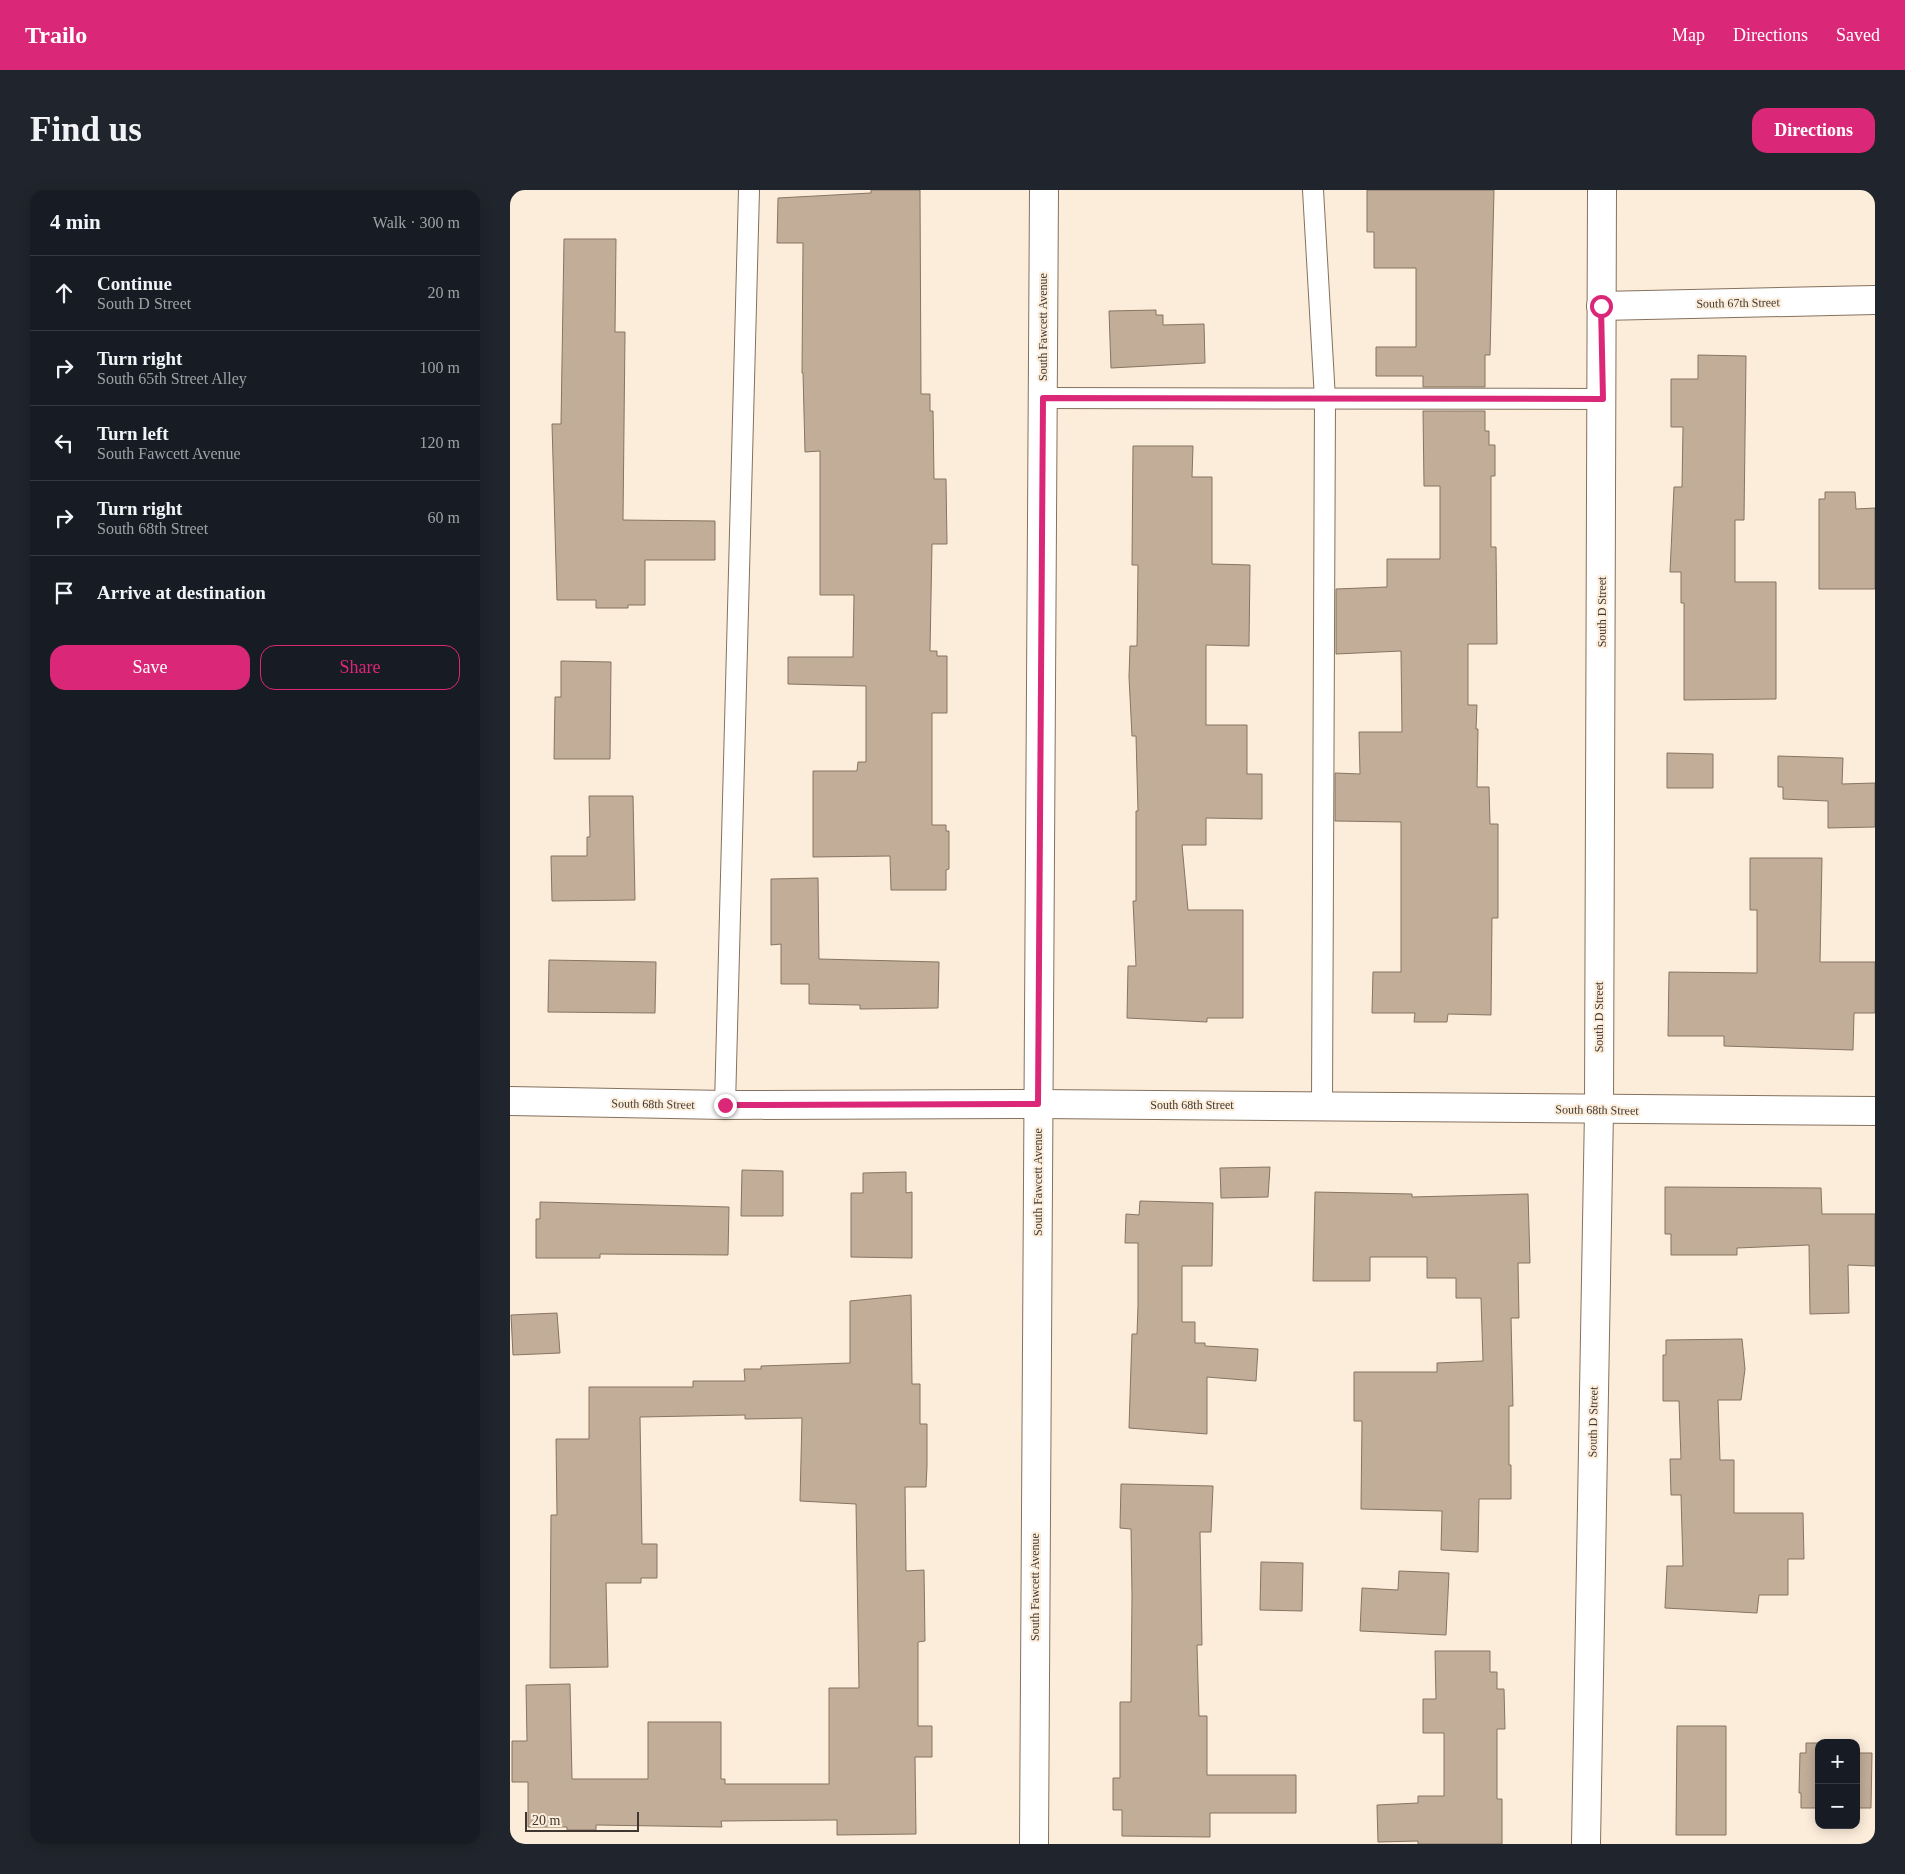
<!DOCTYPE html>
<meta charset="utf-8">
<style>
body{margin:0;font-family:Georgia,serif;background:#20242c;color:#f1f3f6}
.controls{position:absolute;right:15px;bottom:15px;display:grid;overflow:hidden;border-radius:10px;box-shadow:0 2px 12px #0003}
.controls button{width:45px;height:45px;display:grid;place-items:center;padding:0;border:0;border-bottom:1px solid #363941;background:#171b24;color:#f1f3f6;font:25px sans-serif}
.scale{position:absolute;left:15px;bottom:12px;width:114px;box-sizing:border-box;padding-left:5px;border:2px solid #403830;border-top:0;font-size:14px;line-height:18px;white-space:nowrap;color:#403830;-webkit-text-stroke:4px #fcecda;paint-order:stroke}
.stop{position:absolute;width:15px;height:15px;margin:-11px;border:4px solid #db2777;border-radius:50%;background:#fff}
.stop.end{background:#db2777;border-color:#fff;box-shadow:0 1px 5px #0008}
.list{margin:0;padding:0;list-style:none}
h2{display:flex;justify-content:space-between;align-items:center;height:65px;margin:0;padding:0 20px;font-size:21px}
h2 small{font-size:16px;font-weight:400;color:#9ea1a6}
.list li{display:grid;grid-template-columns:32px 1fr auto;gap:15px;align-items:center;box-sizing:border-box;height:75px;padding:0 20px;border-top:1px solid #363941}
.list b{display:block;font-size:19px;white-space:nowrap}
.list p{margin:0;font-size:16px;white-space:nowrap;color:#9ea1a6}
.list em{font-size:16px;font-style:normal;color:#9ea1a6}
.actions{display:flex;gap:10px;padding:15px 20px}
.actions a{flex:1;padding:11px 0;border:1px solid #db2777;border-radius:15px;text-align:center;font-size:18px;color:#db2777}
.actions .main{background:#db2777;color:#fff}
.icon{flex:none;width:28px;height:28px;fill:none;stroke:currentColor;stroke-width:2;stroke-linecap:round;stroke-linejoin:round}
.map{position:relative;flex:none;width:1365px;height:1654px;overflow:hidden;border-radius:15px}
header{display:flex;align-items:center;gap:30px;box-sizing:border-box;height:70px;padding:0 25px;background:#db2777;color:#fff}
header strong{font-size:24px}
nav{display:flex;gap:28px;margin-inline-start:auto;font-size:18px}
.intro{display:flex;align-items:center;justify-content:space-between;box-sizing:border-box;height:120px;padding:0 30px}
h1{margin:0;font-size:35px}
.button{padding:12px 22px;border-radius:15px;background:#db2777;color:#fff;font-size:18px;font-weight:700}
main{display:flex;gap:30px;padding:0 30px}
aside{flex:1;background:#171b24;border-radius:15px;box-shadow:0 2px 12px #0003}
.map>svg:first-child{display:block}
.building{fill:#c1ad98;stroke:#877561}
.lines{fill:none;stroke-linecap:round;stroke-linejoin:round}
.lane-casing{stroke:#84725e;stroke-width:22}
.street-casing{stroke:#84725e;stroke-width:30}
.lane{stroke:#fff;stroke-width:20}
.street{stroke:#fff;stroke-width:28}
.route{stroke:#db2777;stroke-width:6}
.labels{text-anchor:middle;stroke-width:4;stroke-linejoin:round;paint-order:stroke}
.street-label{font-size:12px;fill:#403830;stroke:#fcecda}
</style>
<header>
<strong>Trailo</strong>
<nav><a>Map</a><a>Directions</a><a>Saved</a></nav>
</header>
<div class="intro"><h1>Find us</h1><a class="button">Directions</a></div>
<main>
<aside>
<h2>4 min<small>Walk · 300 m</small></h2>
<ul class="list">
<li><svg class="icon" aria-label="ahead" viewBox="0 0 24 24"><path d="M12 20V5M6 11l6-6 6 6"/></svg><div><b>Continue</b><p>South D Street</p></div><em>20 m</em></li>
<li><svg class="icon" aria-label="right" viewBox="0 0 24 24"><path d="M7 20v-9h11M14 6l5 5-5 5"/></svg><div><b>Turn right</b><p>South 65th Street Alley</p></div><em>100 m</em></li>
<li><svg class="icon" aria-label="left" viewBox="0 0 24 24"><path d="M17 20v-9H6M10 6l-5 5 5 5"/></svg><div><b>Turn left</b><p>South Fawcett Avenue</p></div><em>120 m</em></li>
<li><svg class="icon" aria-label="right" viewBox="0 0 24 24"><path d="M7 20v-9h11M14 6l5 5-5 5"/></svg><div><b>Turn right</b><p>South 68th Street</p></div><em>60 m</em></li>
<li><svg class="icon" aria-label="arrive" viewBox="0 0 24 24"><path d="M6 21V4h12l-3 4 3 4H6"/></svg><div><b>Arrive at destination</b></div></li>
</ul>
<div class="actions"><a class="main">Save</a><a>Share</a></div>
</aside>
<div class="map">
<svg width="1365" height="1654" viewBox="0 0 1365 1654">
<rect width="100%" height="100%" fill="#fcecda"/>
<!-- building -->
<g class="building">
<path d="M 361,0 L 410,0 L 411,204 L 420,204 L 420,221 L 423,221 L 424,289 L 436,289 L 437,354 L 422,354 L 420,461 L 427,461 L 427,466 L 437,466 L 437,523 L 422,523 L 422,635 L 436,635 L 436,641 L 439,641 L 439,679 L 436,680 L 436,700 L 381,700 L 380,666 L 303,667 L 303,581 L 347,581 L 348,572 L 356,572 L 356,496 L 278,494 L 278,467 L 343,467 L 344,405 L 310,405 L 310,261 L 295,262 L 293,183 L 292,183 L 293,53 L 267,53 L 268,8 L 361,3 Z"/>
<path d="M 857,0 L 984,0 L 980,165 L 975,165 L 975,197 L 913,197 L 913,186 L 866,186 L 866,157 L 906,157 L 906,78 L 864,78 L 864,42 L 857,42 Z"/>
<path d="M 54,49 L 106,49 L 105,142 L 115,142 L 113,330 L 205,331 L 205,370 L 135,370 L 135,415 L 118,415 L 118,418 L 86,418 L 86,410 L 47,410 L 42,234 L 51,234 Z"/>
<path d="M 646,120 L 646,125 L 653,125 L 653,135 L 694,134 L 695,173 L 601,178 L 599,121 Z"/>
<path d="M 1188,165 L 1236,166 L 1234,330 L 1225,330 L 1225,392 L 1266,392 L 1266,509 L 1174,510 L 1174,413 L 1171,413 L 1171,382 L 1160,382 L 1164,297 L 1172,297 L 1173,237 L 1161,237 L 1161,189 L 1188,189 Z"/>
<path d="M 913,221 L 975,221 L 975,241 L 979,241 L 979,255 L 985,255 L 985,286 L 981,286 L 981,357 L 986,357 L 987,454 L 958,454 L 958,515 L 967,515 L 966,539 L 968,539 L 967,597 L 979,597 L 980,634 L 988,634 L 988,728 L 982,728 L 981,825 L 938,824 L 937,832 L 904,832 L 905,823 L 862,823 L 863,782 L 891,782 L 891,632 L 825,631 L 825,583 L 850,584 L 849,542 L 892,542 L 891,461 L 826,464 L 826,399 L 877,397 L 877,369 L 930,369 L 930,296 L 914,296 Z"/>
<path d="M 623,256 L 683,256 L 682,287 L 702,287 L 702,374 L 740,375 L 739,456 L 696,455 L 696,535 L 737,535 L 737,584 L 752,584 L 752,629 L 696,628 L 696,655 L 672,655 L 678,720 L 733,720 L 733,828 L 697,828 L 697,832 L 617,828 L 618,776 L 626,776 L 623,711 L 626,711 L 626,621 L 628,621 L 626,546 L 622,546 L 619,487 L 620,456 L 627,456 L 628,375 L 622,375 Z"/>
<path d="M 1315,302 L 1345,302 L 1346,319 L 1365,318 L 1365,399 L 1309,399 L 1309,309 L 1315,309 Z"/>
<path d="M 51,471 L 101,472 L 100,569 L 44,569 L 45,507 L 51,507 Z"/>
<path d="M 1157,563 L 1203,564 L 1203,598 L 1157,598 Z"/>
<path d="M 1268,566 L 1333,568 L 1332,594 L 1365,593 L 1365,637 L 1318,638 L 1318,611 L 1273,609 L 1273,597 L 1268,597 Z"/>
<path d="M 79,606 L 123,606 L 125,710 L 42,711 L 41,666 L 77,666 L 77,647 L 80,647 Z"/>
<path d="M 1240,668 L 1312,668 L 1310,772 L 1365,772 L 1365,823 L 1344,823 L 1343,860 L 1214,856 L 1214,846 L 1158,846 L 1159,782 L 1247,783 L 1247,720 L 1240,720 Z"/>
<path d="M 308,688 L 309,769 L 429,772 L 428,818 L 350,819 L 350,815 L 299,814 L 299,794 L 271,794 L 271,754 L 261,755 L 261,689 Z"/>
<path d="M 39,770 L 146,772 L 145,823 L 38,822 Z"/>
<path d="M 760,977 L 758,1007 L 711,1008 L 710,978 Z"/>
<path d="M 232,980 L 273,981 L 273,1026 L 231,1026 Z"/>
<path d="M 396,982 L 396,1003 L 402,1002 L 402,1068 L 341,1067 L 341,1003 L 353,1003 L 353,983 Z"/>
<path d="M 1155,997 L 1311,998 L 1312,1024 L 1365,1024 L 1365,1076 L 1338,1075 L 1339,1123 L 1300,1124 L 1299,1055 L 1227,1058 L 1227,1065 L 1161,1065 L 1161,1044 L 1155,1044 Z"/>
<path d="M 805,1002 L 902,1004 L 902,1007 L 1018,1004 L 1020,1073 L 1008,1073 L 1009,1128 L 1001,1128 L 1003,1216 L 999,1216 L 999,1275 L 1001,1275 L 1001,1309 L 969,1309 L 968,1362 L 931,1360 L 932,1321 L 851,1319 L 852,1231 L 844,1231 L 844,1182 L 927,1182 L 927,1173 L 973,1171 L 971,1108 L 946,1108 L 946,1088 L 917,1088 L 917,1067 L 860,1067 L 860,1091 L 803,1091 Z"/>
<path d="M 630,1011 L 703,1013 L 702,1076 L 672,1076 L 672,1132 L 685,1132 L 685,1153 L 695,1153 L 695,1156 L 748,1159 L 746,1191 L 697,1187 L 697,1244 L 619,1238 L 622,1144 L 627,1144 L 628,1116 L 628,1053 L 615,1053 L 616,1024 L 629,1025 Z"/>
<path d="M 30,1012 L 219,1017 L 218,1065 L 90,1064 L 90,1068 L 26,1068 L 26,1029 L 30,1029 Z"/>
<path d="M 401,1105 L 402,1194 L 410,1194 L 410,1234 L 417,1234 L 417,1276 L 416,1297 L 395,1297 L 396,1381 L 414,1380 L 415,1451 L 408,1452 L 408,1536 L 422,1536 L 422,1567 L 405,1567 L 406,1644 L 327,1645 L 327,1630 L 211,1631 L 212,1637 L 86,1635 L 86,1640 L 57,1640 L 57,1637 L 18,1637 L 18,1592 L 2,1592 L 2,1551 L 17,1551 L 16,1495 L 60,1494 L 62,1589 L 138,1589 L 138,1532 L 211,1532 L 211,1589 L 215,1589 L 215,1594 L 319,1594 L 319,1498 L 349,1498 L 346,1314 L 290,1311 L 292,1228 L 235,1229 L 235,1225 L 130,1227 L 132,1354 L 147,1354 L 147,1388 L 131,1388 L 131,1393 L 96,1393 L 98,1477 L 40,1478 L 41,1325 L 47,1325 L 46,1249 L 79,1249 L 79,1197 L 183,1197 L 183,1191 L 235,1191 L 234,1179 L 251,1179 L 251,1176 L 340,1173 L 340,1111 Z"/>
<path d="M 47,1123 L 50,1163 L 3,1165 L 1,1125 Z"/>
<path d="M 1232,1149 L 1235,1179 L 1231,1210 L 1208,1210 L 1210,1270 L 1224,1270 L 1224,1323 L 1293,1323 L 1294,1369 L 1278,1369 L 1278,1405 L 1249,1405 L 1247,1423 L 1155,1418 L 1157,1376 L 1173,1376 L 1171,1305 L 1161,1305 L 1160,1269 L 1171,1269 L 1169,1211 L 1153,1211 L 1153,1165 L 1156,1165 L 1156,1150 Z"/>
<path d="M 611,1294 L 703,1296 L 701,1342 L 690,1342 L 692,1455 L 687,1455 L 689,1526 L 697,1526 L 697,1585 L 786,1585 L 786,1623 L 700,1623 L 700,1647 L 612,1646 L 612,1620 L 603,1620 L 603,1588 L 610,1588 L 610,1512 L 621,1512 L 622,1406 L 621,1339 L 610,1338 Z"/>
<path d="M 751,1372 L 793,1373 L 792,1421 L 750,1420 Z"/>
<path d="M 889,1381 L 939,1383 L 936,1445 L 850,1441 L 852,1398 L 888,1400 Z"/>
<path d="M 925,1461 L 980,1461 L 980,1482 L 987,1482 L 987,1499 L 994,1499 L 995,1539 L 987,1539 L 987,1609 L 992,1609 L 992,1654 L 908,1654 L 908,1651 L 868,1652 L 867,1615 L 908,1613 L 908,1606 L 934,1606 L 934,1543 L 913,1543 L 913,1509 L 926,1509 Z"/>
<path d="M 1167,1536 L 1216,1536 L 1216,1645 L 1166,1645 Z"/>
<path d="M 1296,1553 L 1328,1553 L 1309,1553 L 1309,1618 L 1291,1618 L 1291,1603 L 1289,1603 L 1290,1563 L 1296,1563 Z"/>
<path d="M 1346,1563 L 1362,1563 L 1361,1618 L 1346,1618 Z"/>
</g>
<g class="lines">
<defs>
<g id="lane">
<path d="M 803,0 L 815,209 L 812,916"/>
<path d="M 533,208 L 1093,209"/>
<path d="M 215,915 L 239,0"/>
</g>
<g id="street">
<path d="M 1091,116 L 1365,110"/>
<path d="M 0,911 L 215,915 L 528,914 L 1365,921"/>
<path d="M 524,1654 L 534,0"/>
<path d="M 1076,1654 L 1089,920 L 1092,0"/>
</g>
</defs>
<!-- lane casing -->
<use href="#lane" class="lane-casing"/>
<!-- street casing -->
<use href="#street" class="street-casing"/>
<!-- lane -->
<use href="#lane" class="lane"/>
<!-- street -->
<use href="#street" class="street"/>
</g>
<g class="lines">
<!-- route -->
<path class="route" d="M 215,915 L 528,914 L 533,208 L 1093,209 L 1091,116"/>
</g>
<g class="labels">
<!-- street labels -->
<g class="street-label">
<text transform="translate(1228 113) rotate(-1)" y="4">South 67th Street</text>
<text transform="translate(533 137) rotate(-90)" y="4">South Fawcett Avenue</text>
<text transform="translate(1092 422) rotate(-90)" y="4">South D Street</text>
<text transform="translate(1089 827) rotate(-90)" y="4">South D Street</text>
<text transform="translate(143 914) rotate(1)" y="4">South 68th Street</text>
<text x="682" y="919">South 68th Street</text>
<text transform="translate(1087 920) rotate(1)" y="4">South 68th Street</text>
<text transform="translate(528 992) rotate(-90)" y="4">South Fawcett Avenue</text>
<text transform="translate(1083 1232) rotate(-89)" y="4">South D Street</text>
<text transform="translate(525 1397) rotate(-90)" y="4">South Fawcett Avenue</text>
</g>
</g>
</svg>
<div class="controls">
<button>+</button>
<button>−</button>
</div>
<div class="scale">20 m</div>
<div class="stop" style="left:1091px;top:116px"></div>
<div class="stop end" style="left:215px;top:915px"></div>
</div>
</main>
